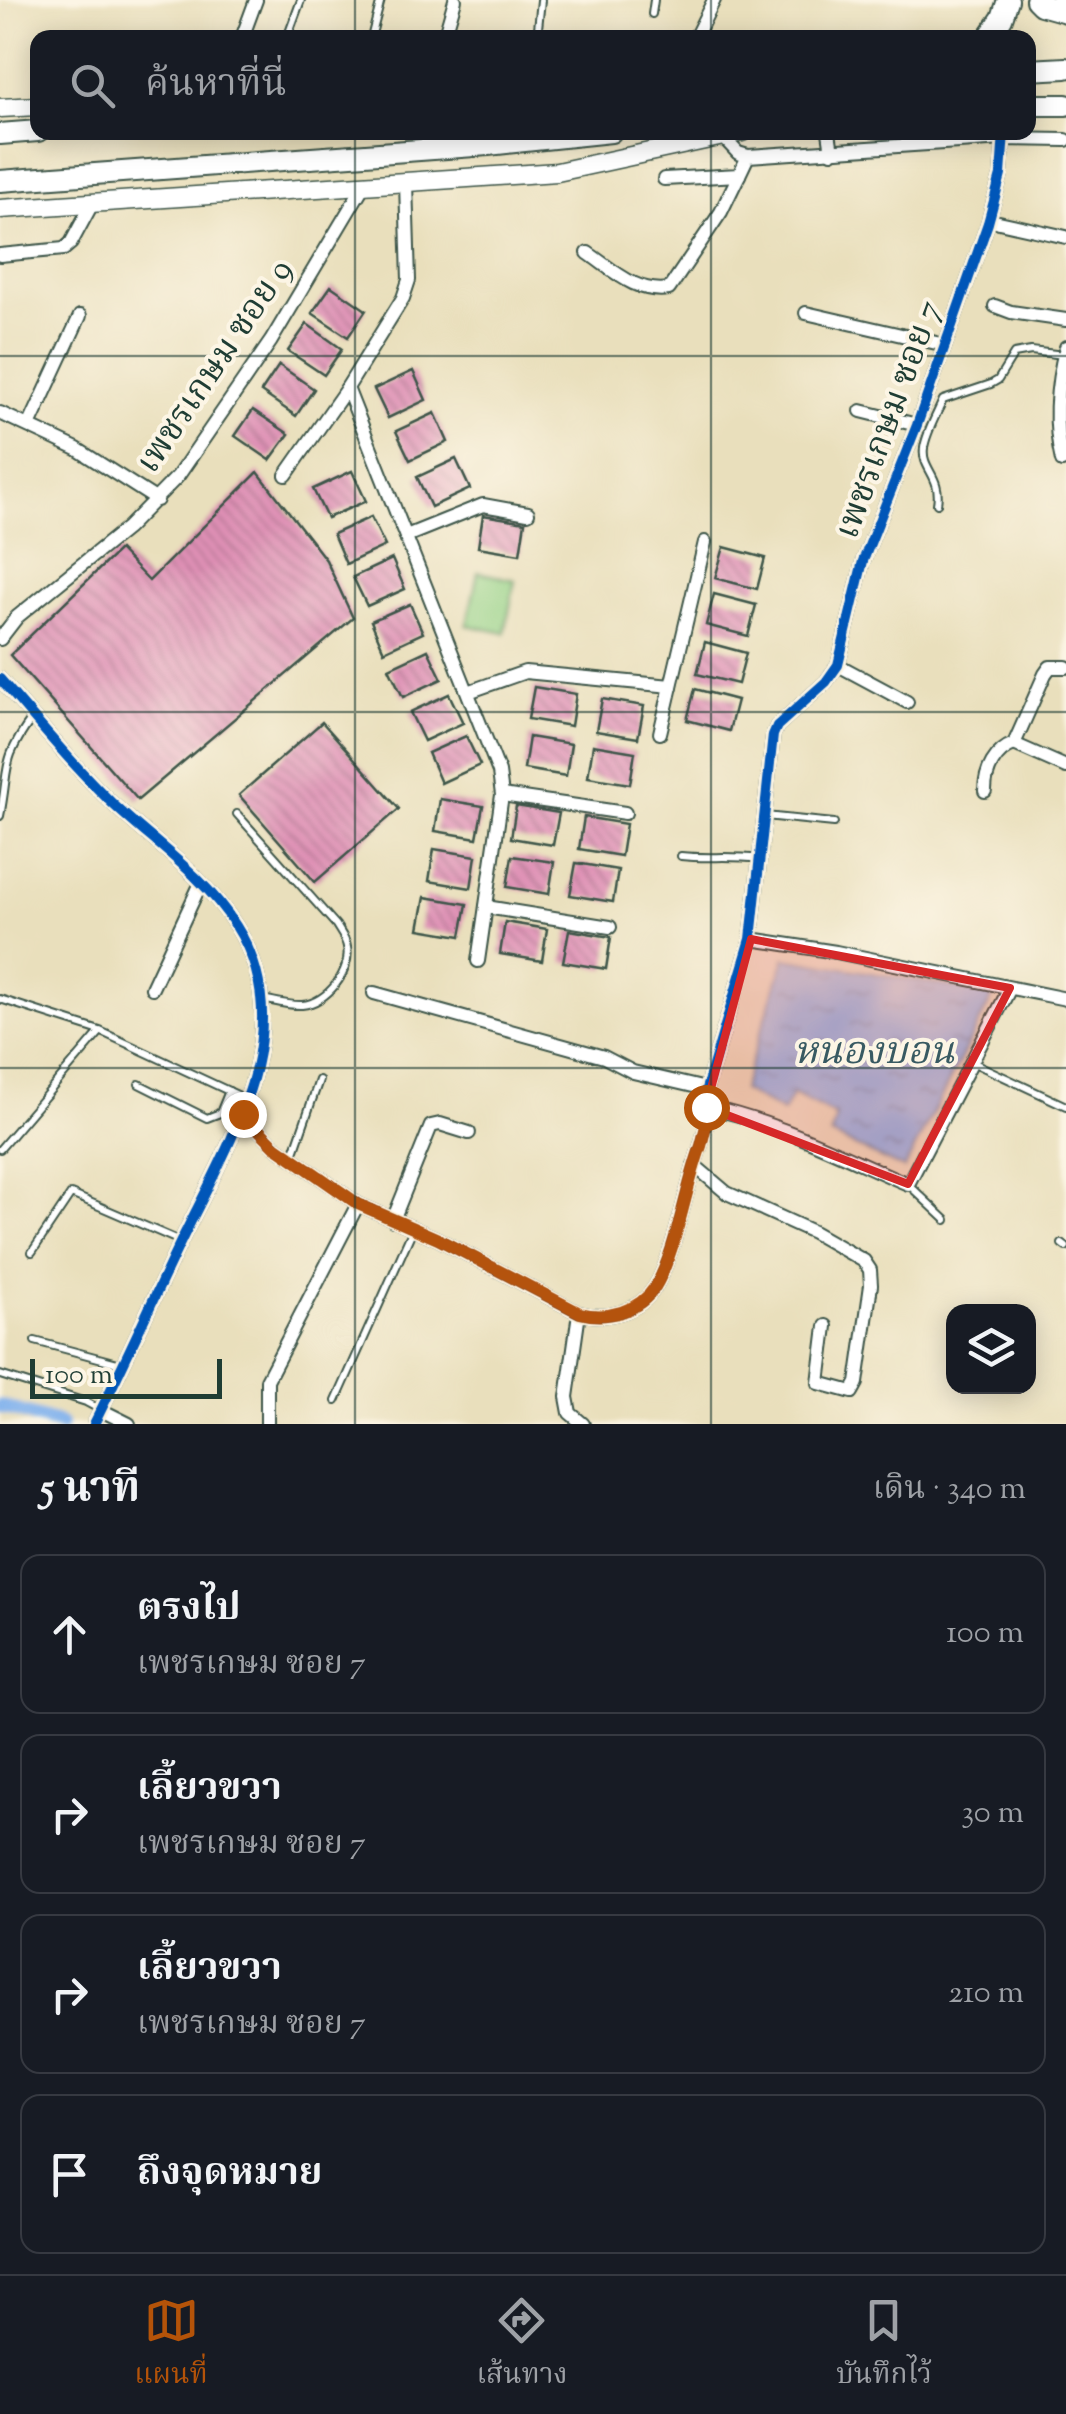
<!DOCTYPE html>
<html lang="th">
<meta charset="utf-8">
<style>
body{margin:0;font-family:"Sorts Mill Goudy","Noto Serif Thai",serif;background:#242831;color:#f1f3f6}
.controls{position:absolute;right:30px;bottom:30px;display:grid;overflow:hidden;border-radius:20px;box-shadow:0 5px 25px #0003}
.controls button{width:90px;height:90px;display:grid;place-items:center;padding:0;border:0;border-bottom:2px solid #363941;background:#171b24;color:#f1f3f6;font:50px sans-serif}
.scale{position:absolute;left:30px;bottom:25px;width:192px;box-sizing:border-box;padding-left:10px;border:5px solid #1f3d34;border-top:0;font-size:28px;line-height:35px;white-space:nowrap;color:#1f3d34;-webkit-text-stroke:8px #fcf5e5;paint-order:stroke}
.stop{position:absolute;width:30px;height:30px;margin:-22px;border:8px solid #b45309;border-radius:50%;background:#fff}
.stop.end{background:#b45309;border-color:#fff;box-shadow:0 2px 10px #0008}
.list{margin:0;padding:0;list-style:none}
h2{display:flex;justify-content:space-between;align-items:center;height:130px;margin:0;padding:0 40px;font-size:42px}
h2 small{font-size:32px;font-weight:400;color:#9ea1a6}
.list li{display:grid;grid-template-columns:65px 1fr auto;gap:30px;align-items:center;box-sizing:border-box;height:160px;margin:0 20px 20px;padding:0 20px;border:2px solid #363941;border-radius:20px}
.list b{display:block;font-size:38px;white-space:nowrap}
.list p{margin:0;font-size:32px;white-space:nowrap;color:#9ea1a6}
.list em{font-size:32px;font-style:normal;color:#9ea1a6}
.icon{flex:none;width:55px;height:55px;fill:none;stroke:currentColor;stroke-width:2;stroke-linecap:round;stroke-linejoin:round}
.map{position:relative;flex:none;width:1066px;height:1424px;overflow:hidden}
.search{position:absolute;background:#171b24;box-shadow:0 5px 25px #0003;left:30px;right:30px;top:30px;height:110px;display:flex;align-items:center;gap:25px;box-sizing:border-box;padding:0 35px;border-radius:20px;color:#9ea1a6;font-size:38px}
.sheet{height:850px;background:#171b24}
nav{display:flex;justify-content:space-around;align-items:center;box-sizing:border-box;height:140px;border-top:2px solid #363941;background:#171b24;font-size:28px;color:#9ea1a6}
nav a{display:grid;justify-items:center;gap:5px}
nav .on{color:#b45309}
.map>svg:first-child{display:block}
.park{fill:#95d186;stroke:#5a875d;stroke-width:2.5}
.water{fill:url(#water-ripples);stroke:#507890;stroke-width:2.5}
.lines{fill:none;stroke-linecap:round;stroke-linejoin:round}
.canal{stroke:#82b2ed;stroke-width:14}
.building{fill:url(#building-back-hatch)}
.service-casing{stroke:#3d5548;stroke-width:10}
.minor-casing{stroke:#3d5548;stroke-width:16}
.secondary-casing{stroke:#3d5548;stroke-width:21}
.primary-casing{stroke:#3d5548;stroke-width:24}
.trunk-casing{stroke:#3d5548;stroke-width:24}
.service{stroke:#fff;stroke-width:6}
.minor{stroke:#fff;stroke-width:12}
.secondary{stroke:#fff;stroke-width:18}
.primary{stroke:#fff;stroke-width:20}
.trunk{stroke:#fff;stroke-width:20}
.cycleway-casing{stroke:#fcf5e5;stroke-width:16}
.cycleway{stroke:#0057b8;stroke-width:10}
.route{stroke:#b45309;stroke-width:12}
.marked{fill:#d62828;fill-opacity:0.2;stroke:#d62828;stroke-width:8;stroke-linejoin:round}
.grid{fill:none;stroke:#1f3d34;stroke-width:2.5;stroke-opacity:0.55}
.labels{text-anchor:middle;stroke-width:8;stroke-linejoin:round;paint-order:stroke}
.street-label{font-size:35px;fill:#1f3d34;stroke:#fcf5e5}
.water-label{font-size:38px;font-style:italic;fill:#385a62;stroke:#fcf5e5}
</style>
<div class="map">
<svg width="1066" height="1424" viewBox="0 0 1066 1424">
<defs>
<pattern id="water-ripples" width="26" height="14" patternUnits="userSpaceOnUse" patternTransform="scale(2.5)"><rect width="26" height="14" fill="#82b2ed"/><path d="M2 4q2-2 4 0t4 0M15 11q2-2 4 0t4 0" fill="none" stroke="#6a92c1"/></pattern>
<pattern id="building-back-hatch" width="6" height="6" patternUnits="userSpaceOnUse" patternTransform="scale(2.5)"><rect width="6" height="6" fill="#df90b5"/><path d="M-1 5l2 2M0 0l6 6M5-1l2 2" fill="none" stroke="#b47794"/></pattern>
</defs>
<rect width="100%" height="100%" fill="#fcf5e5"/>
<filter id="ink" filterUnits="userSpaceOnUse"><feTurbulence type="fractalNoise" baseFrequency=".01" numOctaves="2"/><feDisplacementMap in="SourceGraphic" scale="20" xChannelSelector="R" yChannelSelector="G"/><feConvolveMatrix kernelMatrix="1 2 1 2 8 2 1 2 1" color-interpolation-filters="sRGB"/></filter>
<filter id="wash" filterUnits="userSpaceOnUse"><feTurbulence type="fractalNoise" baseFrequency=".0048" numOctaves="4" result="noise"/><feDisplacementMap in="SourceGraphic" scale="40" xChannelSelector="R" yChannelSelector="G"/><feGaussianBlur stdDeviation="2.25" result="paint"/><feColorMatrix in="noise" values="0 0 0 0 0 0 0 0 0 0 0 0 0 0 0 0 0 1.4 0 .05"/><feComposite in="paint" operator="in"/></filter>
<g filter="url(#wash)">
<rect width="100%" height="100%" fill="#e9dfbc"/>
<!-- park -->
<path class="park" d="M 478,572 L 515,580 L 505,633 L 467,625 Z"/>
<!-- water -->
<path class="water" d="M 785,958 L 994,994 L 904,1169 L 831,1135 L 836,1116 L 793,1094 L 783,1112 L 742,1090 Z"/>
<g class="lines">
<!-- canal -->
<path class="canal" d="M 0,1406 L 61,1424"/>
</g>
<g id="blocks">
<!-- building -->
<g class="building">
<path d="M 331,286 L 366,310 L 348,337 L 312,313 Z"/>
<path d="M 307,324 L 342,349 L 324,375 L 288,351 Z"/>
<path d="M 279,365 L 314,389 L 296,416 L 261,392 Z"/>
<path d="M 413,371 L 426,400 L 388,418 L 374,389 Z"/>
<path d="M 253,410 L 289,434 L 270,460 L 235,436 Z"/>
<path d="M 435,413 L 448,442 L 410,460 L 396,431 Z"/>
<path d="M 456,459 L 470,489 L 431,507 L 417,477 Z"/>
<path d="M 352,471 L 366,501 L 327,518 L 313,489 Z"/>
<path d="M 258,472 L 326,560 L 353,618 L 138,800 L 10,655 L 119,550 L 149,581 Z"/>
<path d="M 483,515 L 525,522 L 520,554 L 478,547 Z"/>
<path d="M 371,517 L 385,546 L 346,564 L 333,534 Z"/>
<path d="M 724,547 L 765,558 L 757,589 L 715,578 Z"/>
<path d="M 392,559 L 405,589 L 367,606 L 353,577 Z"/>
<path d="M 714,594 L 756,605 L 748,636 L 706,625 Z"/>
<path d="M 410,604 L 423,633 L 384,651 L 371,621 Z"/>
<path d="M 705,642 L 746,653 L 738,684 L 697,674 Z"/>
<path d="M 428,650 L 442,679 L 403,697 L 389,668 Z"/>
<path d="M 534,687 L 576,694 L 571,726 L 528,719 Z"/>
<path d="M 695,689 L 737,700 L 729,731 L 687,720 Z"/>
<path d="M 449,694 L 463,723 L 424,741 L 410,712 Z"/>
<path d="M 602,699 L 644,706 L 638,738 L 596,731 Z"/>
<path d="M 322,722 L 399,809 L 315,882 L 239,795 Z"/>
<path d="M 466,736 L 480,765 L 441,783 L 428,753 Z"/>
<path d="M 529,737 L 571,744 L 566,776 L 524,769 Z"/>
<path d="M 593,745 L 635,752 L 630,784 L 588,777 Z"/>
<path d="M 440,799 L 483,806 L 477,838 L 435,831 Z"/>
<path d="M 516,806 L 559,813 L 553,845 L 511,838 Z"/>
<path d="M 584,817 L 626,824 L 621,856 L 579,849 Z"/>
<path d="M 434,849 L 476,856 L 471,888 L 429,881 Z"/>
<path d="M 512,856 L 554,862 L 549,894 L 507,887 Z"/>
<path d="M 576,863 L 618,870 L 613,902 L 570,895 Z"/>
<path d="M 425,897 L 467,904 L 461,936 L 419,929 Z"/>
<path d="M 505,922 L 547,929 L 542,961 L 500,954 Z"/>
<path d="M 569,930 L 611,937 L 606,969 L 563,962 Z"/>
</g>
</g>
</g>
<g filter="url(#ink)">
<use href="#blocks" fill-opacity="0" stroke="#3d5548" stroke-width="2.5"/>
<g class="lines">
<defs>
<g id="service">
<path d="M 652,14 L 654,0"/>
<path d="M 287,38 L 301,0"/>
<path d="M 371,38 L 381,0"/>
<path d="M 537,38 L 541,0"/>
<path d="M 937,504 C 942,476 921,469 924,448 C 926,433 937,414 943,400 L 991,384 L 998,380 L 1014,354 L 1031,351 L 1064,355"/>
<path d="M 237,814 L 336,925 C 340,932 346,939 347,947 C 352,971 327,1003 302,1005 C 290,1006 274,1001 262,999"/>
<path d="M 0,816 C 10,767 0,762 33,717"/>
<path d="M 765,816 L 834,823"/>
<path d="M 681,856 C 708,859 731,855 758,859"/>
<path d="M 0,999 L 100,1031 L 248,1100"/>
<path d="M 972,1062 L 1066,1106"/>
<path d="M 139,1084 L 207,1118 L 220,1113 L 229,1091"/>
<path d="M 0,1149 L 100,1032"/>
<path d="M 292,1158 L 319,1080"/>
<path d="M 909,1185 L 946,1220"/>
<path d="M 1062,1244 L 1066,1247"/>
<path d="M 32,1252 L 71,1194 L 180,1241"/>
<path d="M 35,1341 L 121,1364"/>
<path d="M 0,1375 L 86,1402 L 101,1410"/>
<path d="M 336,1401 L 413,1229"/>
</g>
<g id="minor">
<path d="M 242,38 L 256,0"/>
<path d="M 444,38 L 455,0"/>
<path d="M 695,38 L 714,0"/>
<path d="M 829,132 L 832,152"/>
<path d="M 723,137 L 738,153 L 748,156"/>
<path d="M 664,179 L 739,175 L 748,156 L 1004,139 L 1066,140"/>
<path d="M 999,222 L 1066,237"/>
<path d="M 588,253 C 613,270 636,294 669,289 L 721,212 L 739,175"/>
<path d="M 0,255 L 64,249 L 71,243 L 92,204"/>
<path d="M 995,306 L 1011,312 L 1066,320"/>
<path d="M 806,313 L 945,345"/>
<path d="M 347,388 L 499,772 L 502,795 L 478,961"/>
<path d="M 861,411 L 917,425"/>
<path d="M 0,413 L 77,449 L 157,500"/>
<path d="M 29,426 L 80,316"/>
<path d="M 1062,461 C 1053,423 1056,384 1066,347"/>
<path d="M 286,475 L 347,388 L 403,298 L 409,280 L 406,183"/>
<path d="M 406,536 L 483,505 L 528,513"/>
<path d="M 0,639 L 17,617 L 127,528 L 178,476 L 271,341 L 364,185"/>
<path d="M 838,665 L 907,702"/>
<path d="M 0,679 C 37,721 72,765 112,803 C 154,843 204,875 236,926 C 302,1029 228,1145 182,1239 C 152,1301 125,1362 94,1424"/>
<path d="M 468,692 L 525,672 L 671,686"/>
<path d="M 660,733 L 705,542"/>
<path d="M 1014,744 L 1066,767"/>
<path d="M 985,791 C 985,771 995,751 1014,744 L 1045,674 L 1050,667 L 1066,667"/>
<path d="M 502,795 L 625,813"/>
<path d="M 486,907 L 610,927"/>
<path d="M 751,939 L 836,952 L 1066,999"/>
<path d="M 152,988 L 201,883"/>
<path d="M 374,993 L 604,1057 L 633,1072 L 706,1089"/>
<path d="M 706,1107 C 776,1121 842,1156 908,1184 L 1010,988"/>
<path d="M 243,1114 L 275,1146 L 358,1204 L 438,1239 L 579,1313 C 606,1320 639,1313 655,1287 C 675,1254 686,1185 701,1145 L 706,1126 L 706,1089 L 751,939 L 773,735 L 777,726 L 826,682 L 838,665 L 863,561 L 917,425 L 988,223 L 1001,175 L 1004,132"/>
<path d="M 694,1165 L 727,1193 L 813,1232 L 864,1261 L 870,1270 L 871,1285 L 857,1383 L 852,1392 L 819,1383 L 826,1326"/>
<path d="M 393,1220 L 431,1126 L 440,1124 L 469,1133"/>
<path d="M 579,1313 L 567,1397 L 570,1413 L 583,1424"/>
<path d="M 101,1410 L 129,1424"/>
<path d="M 267,1424 L 267,1380 L 358,1204"/>
</g>
<g id="secondary">
<path d="M 0,108 L 38,106"/>
<path d="M 0,209 L 557,172 L 742,132"/>
</g>
<g id="primary">
<path d="M 1036,0 L 1041,5 L 1066,12"/>
<path d="M 988,38 L 1002,18 L 1008,0"/>
</g>
<g id="trunk">
<path d="M 1062,0 L 1066,7"/>
<path d="M 1028,70 L 1066,68"/>
<path d="M 1028,105 L 1066,105"/>
<path d="M 0,134 L 38,131"/>
<path d="M 0,181 L 488,145 L 611,132"/>
</g>
</defs>
<!-- service casing -->
<use href="#service" class="service-casing"/>
<!-- minor casing -->
<use href="#minor" class="minor-casing"/>
<!-- secondary casing -->
<use href="#secondary" class="secondary-casing"/>
<!-- primary casing -->
<use href="#primary" class="primary-casing"/>
<!-- trunk casing -->
<use href="#trunk" class="trunk-casing"/>
<!-- service -->
<use href="#service" class="service"/>
<!-- minor -->
<use href="#minor" class="minor"/>
<!-- secondary -->
<use href="#secondary" class="secondary"/>
<!-- primary -->
<use href="#primary" class="primary"/>
<!-- trunk -->
<use href="#trunk" class="trunk"/>
<defs>
<g id="cycleway">
<path d="M 0,679 C 37,721 72,765 112,803 C 154,843 204,875 236,926 C 302,1029 228,1145 182,1239 C 152,1301 125,1362 94,1424"/>
<path d="M 243,1114 L 275,1146 L 358,1204 L 438,1239 L 579,1313 C 606,1320 639,1313 655,1287 C 675,1254 686,1185 701,1145 L 706,1126 L 706,1089 L 751,939 L 773,735 L 777,726 L 826,682 L 838,665 L 863,561 L 917,425 L 988,223 L 1001,175 L 1004,132"/>
</g>
</defs>
<!-- cycleway casing -->
<use href="#cycleway" class="cycleway-casing"/>
<!-- cycleway -->
<use href="#cycleway" class="cycleway"/>
</g>
</g>
<g class="lines" filter="url(#ink)">
<!-- route -->
<path class="route" d="M 243,1114 L 275,1146 L 358,1204 L 438,1239 L 580,1313 C 606,1320 639,1312 655,1287 C 676,1253 686,1185 701,1146 L 706,1126 L 706,1107"/>
</g>
<!-- marked area -->
<path class="marked" d="M 751,939 L 1010,988 L 908,1184 L 706,1107 Z"/>
<!-- grid -->
<path class="grid" d="M 355,0 L 355,38M 711,0 L 711,38M 355,132 L 355,1424M 711,132 L 711,1424M 0,356 L 1066,356M 0,712 L 1066,712M 0,1068 L 1066,1068"/>
<g class="labels">
<!-- street labels -->
<g class="street-label">
<text transform="translate(213 365) rotate(-56)" y="12">เพชรเกษม ซอย 9</text>
<text transform="translate(887 419) rotate(-70)" y="12">เพชรเกษม ซอย 7</text>
</g>
<!-- water labels -->
<g class="water-label">
<text x="874" y="1063">หนองบอน</text>
</g>
</g>
</svg>
<div class="controls">
<button><svg class="icon" aria-label="layers" viewBox="0 0 24 24"><path d="M12 4l9 5-9 5-9-5zM3 14l9 5 9-5"/></svg></button>
</div>
<div class="scale">100 m</div>
<div class="stop" style="left:706px;top:1107px"></div>
<div class="stop end" style="left:243px;top:1114px"></div>
<div class="search"><svg class="icon" aria-label="search" viewBox="0 0 24 24"><circle cx="10" cy="10" r="6"/><path d="M15 15l6 6"/></svg>ค้นหาที่นี่</div>
</div>
<section class="sheet">
<h2>5 นาที<small>เดิน · 340 m</small></h2>
<ul class="list">
<li><svg class="icon" aria-label="ahead" viewBox="0 0 24 24"><path d="M12 20V5M6 11l6-6 6 6"/></svg><div><b>ตรงไป</b><p>เพชรเกษม ซอย 7</p></div><em>100 m</em></li>
<li><svg class="icon" aria-label="right" viewBox="0 0 24 24"><path d="M7 20v-9h11M14 6l5 5-5 5"/></svg><div><b>เลี้ยวขวา</b><p>เพชรเกษม ซอย 7</p></div><em>30 m</em></li>
<li><svg class="icon" aria-label="right" viewBox="0 0 24 24"><path d="M7 20v-9h11M14 6l5 5-5 5"/></svg><div><b>เลี้ยวขวา</b><p>เพชรเกษม ซอย 7</p></div><em>210 m</em></li>
<li><svg class="icon" aria-label="arrive" viewBox="0 0 24 24"><path d="M6 21V4h12l-3 4 3 4H6"/></svg><div><b>ถึงจุดหมาย</b></div></li>
</ul>
</section>
<nav>
<a class="on"><svg class="icon" aria-label="map" viewBox="0 0 24 24"><path d="M3 6l6-2 6 2 6-2v14l-6 2-6-2-6 2zM9 4v14M15 6v14"/></svg>แผนที่</a>
<a><svg class="icon" aria-label="directions" viewBox="0 0 24 24"><path d="M12 3l9 9-9 9-9-9zM9 14v-3h6M13 9l2 2-2 2"/></svg>เส้นทาง</a>
<a><svg class="icon" aria-label="saved" viewBox="0 0 24 24"><path d="M7 4h10v16l-5-4-5 4z"/></svg>บันทึกไว้</a>
</nav>
